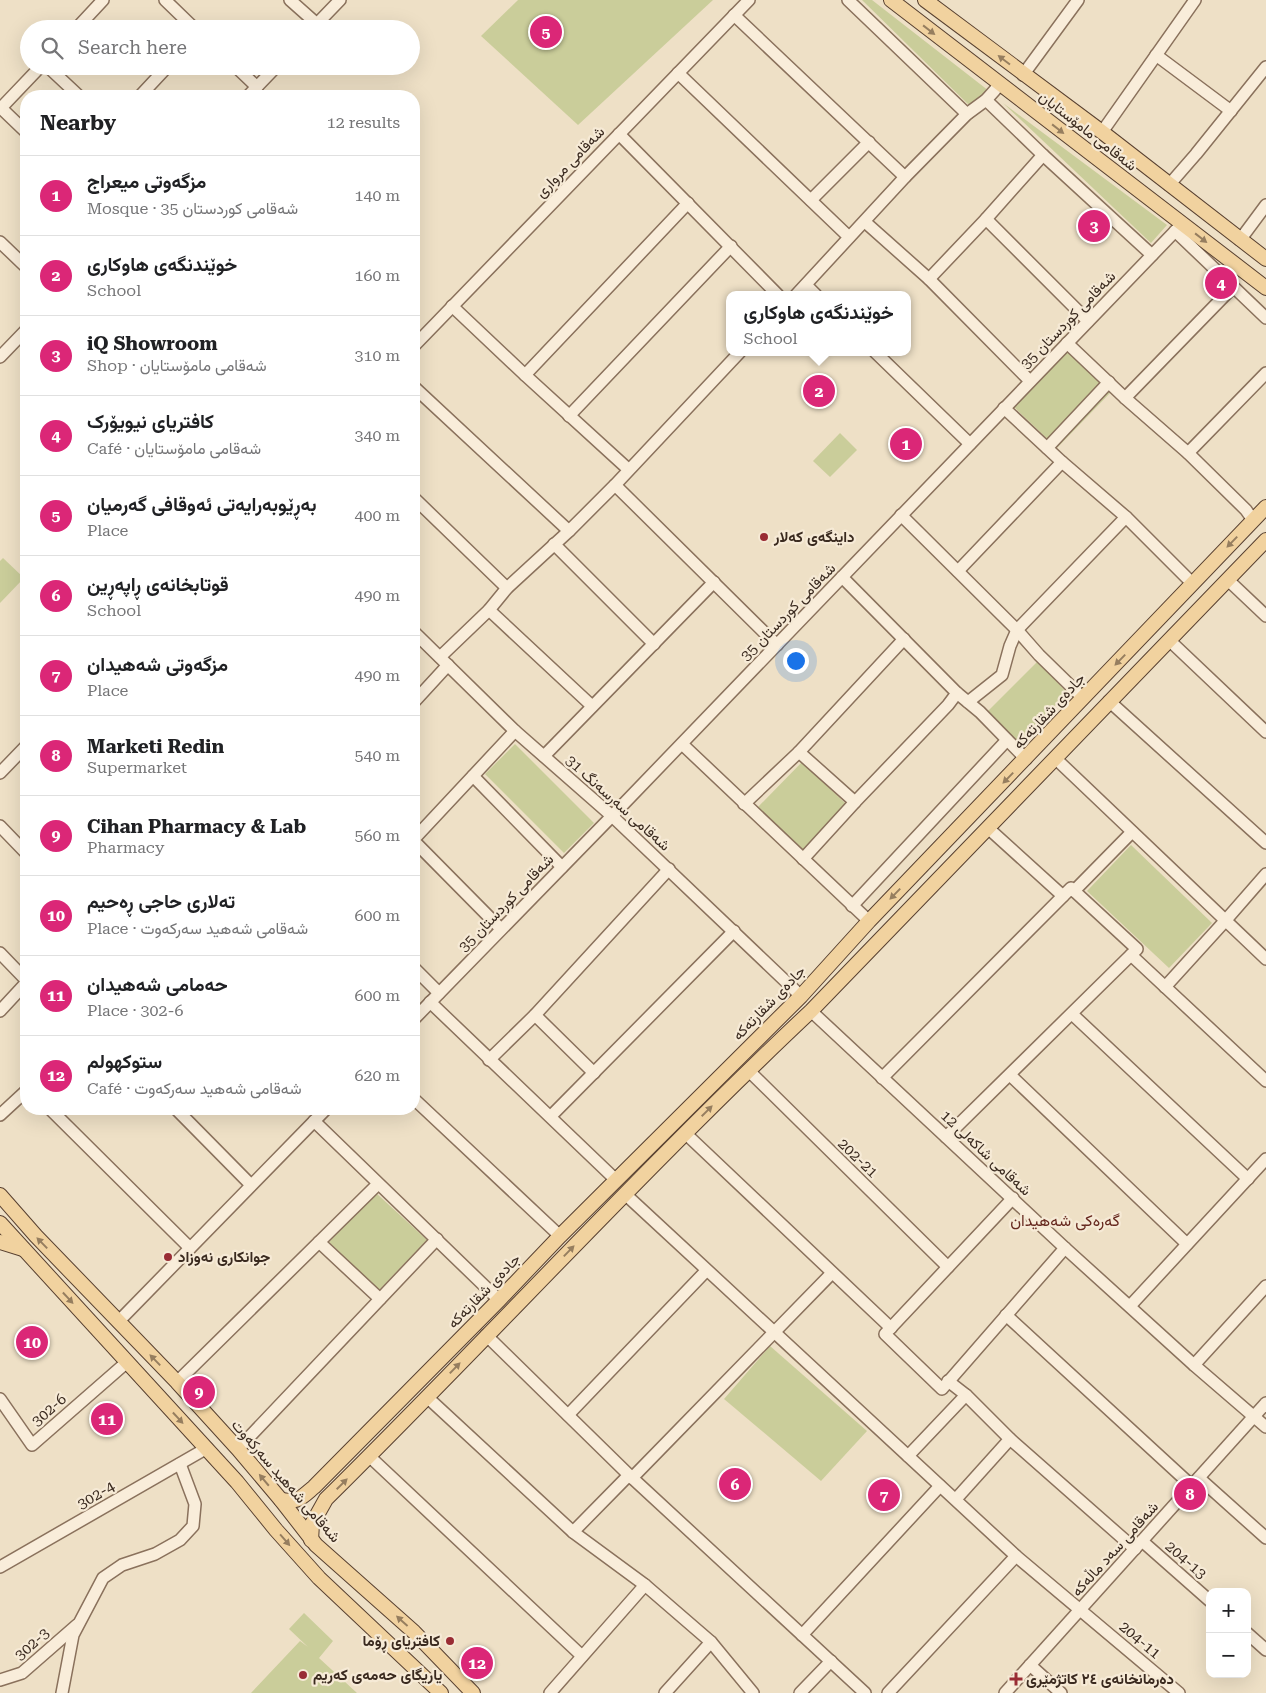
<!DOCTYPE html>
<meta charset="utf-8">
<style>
body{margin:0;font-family:"Roboto Serif",Vazirmatn,serif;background:#f2f2f2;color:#202124}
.controls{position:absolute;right:15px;bottom:15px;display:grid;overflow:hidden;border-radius:10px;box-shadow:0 5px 20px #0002}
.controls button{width:45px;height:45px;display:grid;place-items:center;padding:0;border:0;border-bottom:1px solid #e0e0e0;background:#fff;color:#202124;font:25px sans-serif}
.you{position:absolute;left:795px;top:660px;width:18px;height:18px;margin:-12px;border:4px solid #fff;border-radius:50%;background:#1a73e8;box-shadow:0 0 0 8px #1a73e833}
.badge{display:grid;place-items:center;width:32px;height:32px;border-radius:50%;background:#db2777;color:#fff;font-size:16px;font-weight:700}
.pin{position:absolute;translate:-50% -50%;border:2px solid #fff;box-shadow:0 1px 5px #0006}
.popup{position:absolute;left:726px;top:291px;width:185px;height:65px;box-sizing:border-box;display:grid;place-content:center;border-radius:10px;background:#fff;filter:drop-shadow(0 1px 4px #0005);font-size:16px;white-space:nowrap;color:#757577}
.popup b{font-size:19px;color:#202124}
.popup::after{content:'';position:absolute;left:50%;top:100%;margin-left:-10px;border:10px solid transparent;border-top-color:#fff}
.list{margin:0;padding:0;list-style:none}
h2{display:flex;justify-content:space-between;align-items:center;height:65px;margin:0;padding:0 20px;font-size:21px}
h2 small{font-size:16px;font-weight:400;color:#757577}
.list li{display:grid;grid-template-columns:32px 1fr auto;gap:15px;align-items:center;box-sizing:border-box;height:80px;padding:0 20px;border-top:1px solid #e0e0e0}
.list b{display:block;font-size:19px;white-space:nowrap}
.list p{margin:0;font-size:16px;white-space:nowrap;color:#757577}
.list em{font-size:16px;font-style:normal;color:#757577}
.icon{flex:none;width:28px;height:28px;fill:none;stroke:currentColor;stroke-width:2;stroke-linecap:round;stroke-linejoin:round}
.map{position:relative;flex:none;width:1266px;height:1693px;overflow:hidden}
.search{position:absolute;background:#fff;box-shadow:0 5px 20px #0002;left:20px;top:20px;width:400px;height:55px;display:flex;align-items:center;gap:12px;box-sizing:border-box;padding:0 18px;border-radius:28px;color:#757577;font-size:19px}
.panel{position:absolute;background:#fff;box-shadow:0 5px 20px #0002;left:20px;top:90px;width:400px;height:1025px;border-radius:20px}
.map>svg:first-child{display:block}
.green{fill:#cacd9a}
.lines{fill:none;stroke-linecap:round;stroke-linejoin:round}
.minor-casing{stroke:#8a715c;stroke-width:14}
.major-casing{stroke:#584030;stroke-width:16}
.minor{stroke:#f9edda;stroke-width:11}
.major{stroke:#f1d29f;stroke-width:14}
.oneway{fill:#967e5f}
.poi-dot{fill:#992c34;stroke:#f6ead6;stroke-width:2}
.labels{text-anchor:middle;stroke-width:4.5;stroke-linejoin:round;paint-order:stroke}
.street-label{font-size:15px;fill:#3a2a1f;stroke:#f6ead6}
.poi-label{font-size:15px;font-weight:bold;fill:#3a2a1f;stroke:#f6ead6;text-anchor:start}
.neighbourhood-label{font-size:16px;fill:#67291f;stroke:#f6ead6}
</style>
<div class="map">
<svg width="1266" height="1693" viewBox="0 0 1266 1693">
<rect width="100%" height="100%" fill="#eee0c6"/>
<!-- green -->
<g class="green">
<path d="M 518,0 L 713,0 L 578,125 L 481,36 Z"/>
<path d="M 862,0 L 872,0 L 989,91 L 972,108 Z"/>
<path d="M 1003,103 L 1167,225 L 1151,243 Z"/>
<path d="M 1068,351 L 1111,392 L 1057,448 L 1014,407 Z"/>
<path d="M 840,433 L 857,450 L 830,477 L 813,461 Z"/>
<path d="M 3,558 L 24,578 L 0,603 L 0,561 Z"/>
<path d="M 1038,661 L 1067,693 L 1019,743 L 988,711 Z"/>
<path d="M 515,744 L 594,823 L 564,853 L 485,774 Z"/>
<path d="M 802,762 L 847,805 L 803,850 L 758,807 Z"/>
<path d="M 1131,845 L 1212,923 L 1169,968 L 1087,891 Z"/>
<path d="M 376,1193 L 427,1240 L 379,1290 L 329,1242 Z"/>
<path d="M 770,1346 L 867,1431 L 821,1481 L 724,1399 Z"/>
<path d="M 304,1613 L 333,1641 L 319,1658 L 357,1693 L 251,1693 L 300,1641 L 308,1647 L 289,1629 Z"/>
</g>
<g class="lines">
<defs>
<g id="minor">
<path d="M 165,0 L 195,29"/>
<path d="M 290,0 L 317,24"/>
<path d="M 848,0 L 967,114"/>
<path d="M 734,15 L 905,177"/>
<path d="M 76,29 L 103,0"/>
<path d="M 312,29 L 340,0"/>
<path d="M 1156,55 L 1231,111"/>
<path d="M 47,66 L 79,96"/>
<path d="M 235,66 L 257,87"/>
<path d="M 678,73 L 849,237"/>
<path d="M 1023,75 L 1078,0"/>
<path d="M 140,96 L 168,66"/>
<path d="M 248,96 L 277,66"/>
<path d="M 986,100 L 1043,155 L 1152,255"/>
<path d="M 0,107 L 26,132"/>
<path d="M 1,108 L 41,66"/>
<path d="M 1102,132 L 1195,0"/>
<path d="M 619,134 L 778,295"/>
<path d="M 1169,185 L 1196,154 L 1266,67"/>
<path d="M 811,200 L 869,142"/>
<path d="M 986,219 L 1088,321"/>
<path d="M 865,222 L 929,279 L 1030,381"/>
<path d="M 1175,231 L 1266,318"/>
<path d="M 1240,240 L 1266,205"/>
<path d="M 0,242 L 26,267"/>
<path d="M 929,279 L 986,219 L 1043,155"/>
<path d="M 806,285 L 816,295"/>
<path d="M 796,295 L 905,177 L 967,114 L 986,100 L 995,90 L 999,83"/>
<path d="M 452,306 L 525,375 L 628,469"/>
<path d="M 1067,343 L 1125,398 L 1188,453 L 1246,510 L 1253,520"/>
<path d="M 414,346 L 749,0"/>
<path d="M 875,352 L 970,444"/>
<path d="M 0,357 L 26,330"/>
<path d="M 525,375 L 688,203"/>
<path d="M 414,387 L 569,531"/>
<path d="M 1125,398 L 1233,287"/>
<path d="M 1004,408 L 1062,462 L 1126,517 L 1192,583"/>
<path d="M 569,416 L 731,246"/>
<path d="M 1047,448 L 1109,382"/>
<path d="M 1188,453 L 1266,373"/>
<path d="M 615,485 L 777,645"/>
<path d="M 414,498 L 507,588"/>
<path d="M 901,515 L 1017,630 L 1039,655 L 1083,698"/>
<path d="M 554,544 L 654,644"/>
<path d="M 958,571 L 1062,462"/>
<path d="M 842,577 L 957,693 L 980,712 L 1026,759"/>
<path d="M 1228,580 L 1266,616"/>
<path d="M 489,610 L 592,706"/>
<path d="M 414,632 L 515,731 L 612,816 L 801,996"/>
<path d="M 1169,640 L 1266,732"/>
<path d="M 440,657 L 489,610 L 507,588 L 569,531 L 615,485 L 740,352"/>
<path d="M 1109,701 L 1266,843"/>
<path d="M 414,702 L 448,665"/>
<path d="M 968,702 L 1002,675 L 1010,646 L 1017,630 L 1126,517"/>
<path d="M 682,744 L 869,921"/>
<path d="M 799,752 L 855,802"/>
<path d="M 544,756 L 714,582"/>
<path d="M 1055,758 L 1266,959"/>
<path d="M 0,773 L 26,746"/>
<path d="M 473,776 L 562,867"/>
<path d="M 744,804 L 799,752 L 904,639"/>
<path d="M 0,826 L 26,853"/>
<path d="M 988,828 L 1063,896"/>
<path d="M 414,839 L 515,731"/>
<path d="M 414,841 L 501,929"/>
<path d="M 803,859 L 855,802 L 948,705 L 957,693"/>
<path d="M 1074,891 L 1132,832"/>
<path d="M 852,906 L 1007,740"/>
<path d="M 0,953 L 26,980"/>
<path d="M 1131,955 L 1266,1081"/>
<path d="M 414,968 L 439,993"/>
<path d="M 1165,987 L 1225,921 L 1266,874"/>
<path d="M 430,1002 L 616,1180"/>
<path d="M 0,1011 L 26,983"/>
<path d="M 811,1011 L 1065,1248 L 1194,1365 L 1266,1427"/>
<path d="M 1072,1014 L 1248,1179"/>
<path d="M 535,1015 L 594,1073"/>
<path d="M 414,1019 L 612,816 L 1182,224"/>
<path d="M 489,1060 L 535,1015 L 669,869"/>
<path d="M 748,1070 L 948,1267"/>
<path d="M 1010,1075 L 1187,1244"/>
<path d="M 882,1078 L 1071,888 L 1137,949 L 946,1137"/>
<path d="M 414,1099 L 560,1236"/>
<path d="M 50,1109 L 190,1248"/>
<path d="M 176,1109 L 251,1185"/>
<path d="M 0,1115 L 26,1091"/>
<path d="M 551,1116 L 734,931"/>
<path d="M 314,1121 L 499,1300"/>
<path d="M 685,1133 L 891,1328"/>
<path d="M 625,1194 L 1016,1556 L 1179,1693"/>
<path d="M 1013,1198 L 885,1334 L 942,1389 L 1065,1248"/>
<path d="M 319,1242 L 380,1299"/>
<path d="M 1130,1306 L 1266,1159"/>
<path d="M 1006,1315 L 1192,1486"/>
<path d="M 118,1322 L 326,1109"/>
<path d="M 486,1335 L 629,1475 L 865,1693"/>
<path d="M 1194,1365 L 1266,1286"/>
<path d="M 948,1381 L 966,1395 L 1010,1439 L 1135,1549"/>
<path d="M 177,1382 L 378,1184"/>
<path d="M 427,1397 L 573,1532 L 645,1585 L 711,1642 L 753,1693"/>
<path d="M 0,1399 L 32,1445 L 127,1362"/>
<path d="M 568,1415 L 706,1271"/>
<path d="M 238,1449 L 437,1239"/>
<path d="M 369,1456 L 582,1656"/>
<path d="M 908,1456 L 966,1395"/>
<path d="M 632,1478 L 832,1273"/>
<path d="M 1199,1478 L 1266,1538"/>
<path d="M 956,1499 L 1010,1439"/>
<path d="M 573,1532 L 629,1475"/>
<path d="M 1142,1541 L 1210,1601"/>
<path d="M 0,1567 L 207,1448"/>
<path d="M 1247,1633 L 1266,1650"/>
<path d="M 802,1635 L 940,1486"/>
<path d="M 1030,1665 L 1061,1693"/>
<path d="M 0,1680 L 22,1673 L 77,1625"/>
<path d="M 62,1693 L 73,1635 L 103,1578 L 122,1565 L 155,1554 L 180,1540 L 193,1526 L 195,1504 L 180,1464"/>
<path d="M 550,1693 L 645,1585"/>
<path d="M 665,1693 L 711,1642"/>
<path d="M 800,1693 L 831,1661"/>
<path d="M 888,1693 L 1016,1556"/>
<path d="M 1005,1693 L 1266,1403"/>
</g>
<g id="major">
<path d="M 891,0 L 1266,288"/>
<path d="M 925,0 L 1102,132 L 1266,259"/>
<path d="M 0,1195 L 36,1236 L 177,1382 L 238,1449 L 281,1500 L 316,1545 L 414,1632 L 473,1693"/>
<path d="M 0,1223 L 237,1482 L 276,1530 L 319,1578 L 441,1693"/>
<path d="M 0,1242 L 23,1249"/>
<path d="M 281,1500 C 298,1503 301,1498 314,1487 L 499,1300 L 560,1236 L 801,996 L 869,921 L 1266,507"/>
<path d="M 311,1540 L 312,1524 L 326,1499 C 490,1337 644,1168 811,1011 L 1266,540"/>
</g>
</defs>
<!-- minor casing -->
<use href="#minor" class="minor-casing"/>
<!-- major casing -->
<use href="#major" class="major-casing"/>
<!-- minor -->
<use href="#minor" class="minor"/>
<!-- major -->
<use href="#major" class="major"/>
</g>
<!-- one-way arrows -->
<defs><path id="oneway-solid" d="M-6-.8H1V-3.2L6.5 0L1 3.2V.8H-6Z" transform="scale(1.25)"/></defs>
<g class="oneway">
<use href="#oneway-solid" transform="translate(929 30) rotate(38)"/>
<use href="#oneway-solid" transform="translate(1004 60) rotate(-143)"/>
<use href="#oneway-solid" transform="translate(1058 129) rotate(38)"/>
<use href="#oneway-solid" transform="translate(1201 238) rotate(38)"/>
<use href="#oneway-solid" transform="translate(1232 542) rotate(134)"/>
<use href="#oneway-solid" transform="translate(1120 660) rotate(134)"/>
<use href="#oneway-solid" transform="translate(1008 778) rotate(134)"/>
<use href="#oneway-solid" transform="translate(895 894) rotate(134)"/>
<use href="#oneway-solid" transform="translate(707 1111) rotate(-45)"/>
<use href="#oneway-solid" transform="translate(42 1243) rotate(-134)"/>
<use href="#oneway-solid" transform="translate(569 1251) rotate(-46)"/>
<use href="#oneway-solid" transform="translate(68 1298) rotate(47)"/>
<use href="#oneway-solid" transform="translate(155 1360) rotate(-134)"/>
<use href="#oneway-solid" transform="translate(455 1368) rotate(-46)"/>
<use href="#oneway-solid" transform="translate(178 1418) rotate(47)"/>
<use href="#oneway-solid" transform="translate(264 1480) rotate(-130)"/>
<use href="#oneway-solid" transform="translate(342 1484) rotate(-45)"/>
<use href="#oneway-solid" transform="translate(285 1540) rotate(49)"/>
<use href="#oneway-solid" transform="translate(402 1621) rotate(-138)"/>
</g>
<!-- markers -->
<g class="poi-dot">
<circle cx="764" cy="537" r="5"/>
<circle cx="168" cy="1257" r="5"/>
<circle cx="450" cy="1641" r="5"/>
<circle cx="303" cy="1675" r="5"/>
<path d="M1013.5 1671.5h5v5h5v5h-5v5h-5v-5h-5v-5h5z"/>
</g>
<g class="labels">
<!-- street labels -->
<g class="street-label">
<text transform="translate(1088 131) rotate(38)" y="5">شەقامی مامۆستایان</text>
<text transform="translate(570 162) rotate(-46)" y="5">شەقامی مرواری</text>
<text transform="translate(1068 320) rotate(-46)" y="5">شەقامی کوردستان 35</text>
<text transform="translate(788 612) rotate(-46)" y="5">شەقامی کوردستان 35</text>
<text transform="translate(1049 711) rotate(-47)" y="5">جادەی شقارتەکە</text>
<text transform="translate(618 803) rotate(42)" y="5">شەقامی سەرسەنگ 31</text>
<text transform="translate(506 903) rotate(-46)" y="5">شەقامی کوردستان 35</text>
<text transform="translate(769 1003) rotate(-46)" y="5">جادەی شقارتەکە</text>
<text transform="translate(986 1153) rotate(43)" y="5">شەقامی شاکەلی 12</text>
<text transform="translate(858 1158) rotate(44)" y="5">202-21</text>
<text transform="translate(484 1291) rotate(-46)" y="5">جادەی شقارتەکە</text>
<text transform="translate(49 1410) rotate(-41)" y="5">302-6</text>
<text transform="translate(286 1481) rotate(49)" y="5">شەقامی شەهید سەرکەوت</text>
<text transform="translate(96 1495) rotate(-30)" y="5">302-4</text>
<text transform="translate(1115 1549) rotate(-48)" y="5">شەقامی سەد ماڵەکە</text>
<text transform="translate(1186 1560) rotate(41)" y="5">204-13</text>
<text transform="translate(1140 1640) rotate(40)" y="5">204-11</text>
<text transform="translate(32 1644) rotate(-41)" y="5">302-3</text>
</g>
<!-- poi labels -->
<g class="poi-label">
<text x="774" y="542">داینگەی کەلار</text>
<text x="178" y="1262">جوانکاری نەوزاد</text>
<text x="440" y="1646" text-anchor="end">کافتریای ڕۆما</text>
<text x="313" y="1680">یاریگای ‌حەمەی کەریم</text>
<text x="1026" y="1684">دەرمانخانەی ٢٤ کاتژمێری</text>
</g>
<!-- neighbourhood labels -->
<g class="neighbourhood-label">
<text x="1065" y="1226">گەرەکی شەهیدان</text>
</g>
</g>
</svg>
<div class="controls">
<button>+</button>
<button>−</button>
</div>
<div class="you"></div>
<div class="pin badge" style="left:906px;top:444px">1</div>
<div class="pin badge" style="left:819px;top:391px">2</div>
<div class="popup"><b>خوێندنگەی هاوکاری</b>School</div>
<div class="pin badge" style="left:1094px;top:226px">3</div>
<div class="pin badge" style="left:1221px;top:283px">4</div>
<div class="pin badge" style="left:546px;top:32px">5</div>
<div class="pin badge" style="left:735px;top:1484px">6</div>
<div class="pin badge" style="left:884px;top:1495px">7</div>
<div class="pin badge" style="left:1190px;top:1494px">8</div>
<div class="pin badge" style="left:199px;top:1392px">9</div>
<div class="pin badge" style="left:32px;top:1342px">10</div>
<div class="pin badge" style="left:107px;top:1419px">11</div>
<div class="pin badge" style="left:477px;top:1663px">12</div>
<div class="search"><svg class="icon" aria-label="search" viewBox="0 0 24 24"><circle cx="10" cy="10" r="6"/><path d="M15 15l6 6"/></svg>Search here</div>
<section class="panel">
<h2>Nearby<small>12 results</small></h2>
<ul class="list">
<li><span class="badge">1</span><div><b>مزگەوتی میعراج</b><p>Mosque · شەقامی کوردستان 35</p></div><em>140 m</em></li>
<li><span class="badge">2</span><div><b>خوێندنگەی هاوکاری</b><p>School</p></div><em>160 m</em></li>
<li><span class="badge">3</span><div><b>iQ Showroom</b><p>Shop · شەقامی مامۆستایان</p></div><em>310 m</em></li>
<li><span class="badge">4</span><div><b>کافتریای نیویۆرک</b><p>Café · شەقامی مامۆستایان</p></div><em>340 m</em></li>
<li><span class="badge">5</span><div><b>بەڕێوبەرایەتی ئەوقافی گەرمیان</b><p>Place</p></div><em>400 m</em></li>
<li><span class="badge">6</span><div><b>قوتابخانەی ڕاپەڕین</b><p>School</p></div><em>490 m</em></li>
<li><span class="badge">7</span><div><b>مزگەوتی شەهیدان</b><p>Place</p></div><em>490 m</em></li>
<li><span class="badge">8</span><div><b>Marketi Redin</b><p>Supermarket</p></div><em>540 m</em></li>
<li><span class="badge">9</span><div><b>Cihan Pharmacy &amp; Lab</b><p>Pharmacy</p></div><em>560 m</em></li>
<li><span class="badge">10</span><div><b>تەلاری حاجی ڕەحیم</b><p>Place · شەقامی شەهید سەرکەوت</p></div><em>600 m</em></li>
<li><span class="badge">11</span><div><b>حەمامی شەهیدان</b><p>Place · 302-6</p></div><em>600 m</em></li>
<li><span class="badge">12</span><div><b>ستوكهولم</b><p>Café · شەقامی شەهید سەرکەوت</p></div><em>620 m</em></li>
</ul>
</section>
</div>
